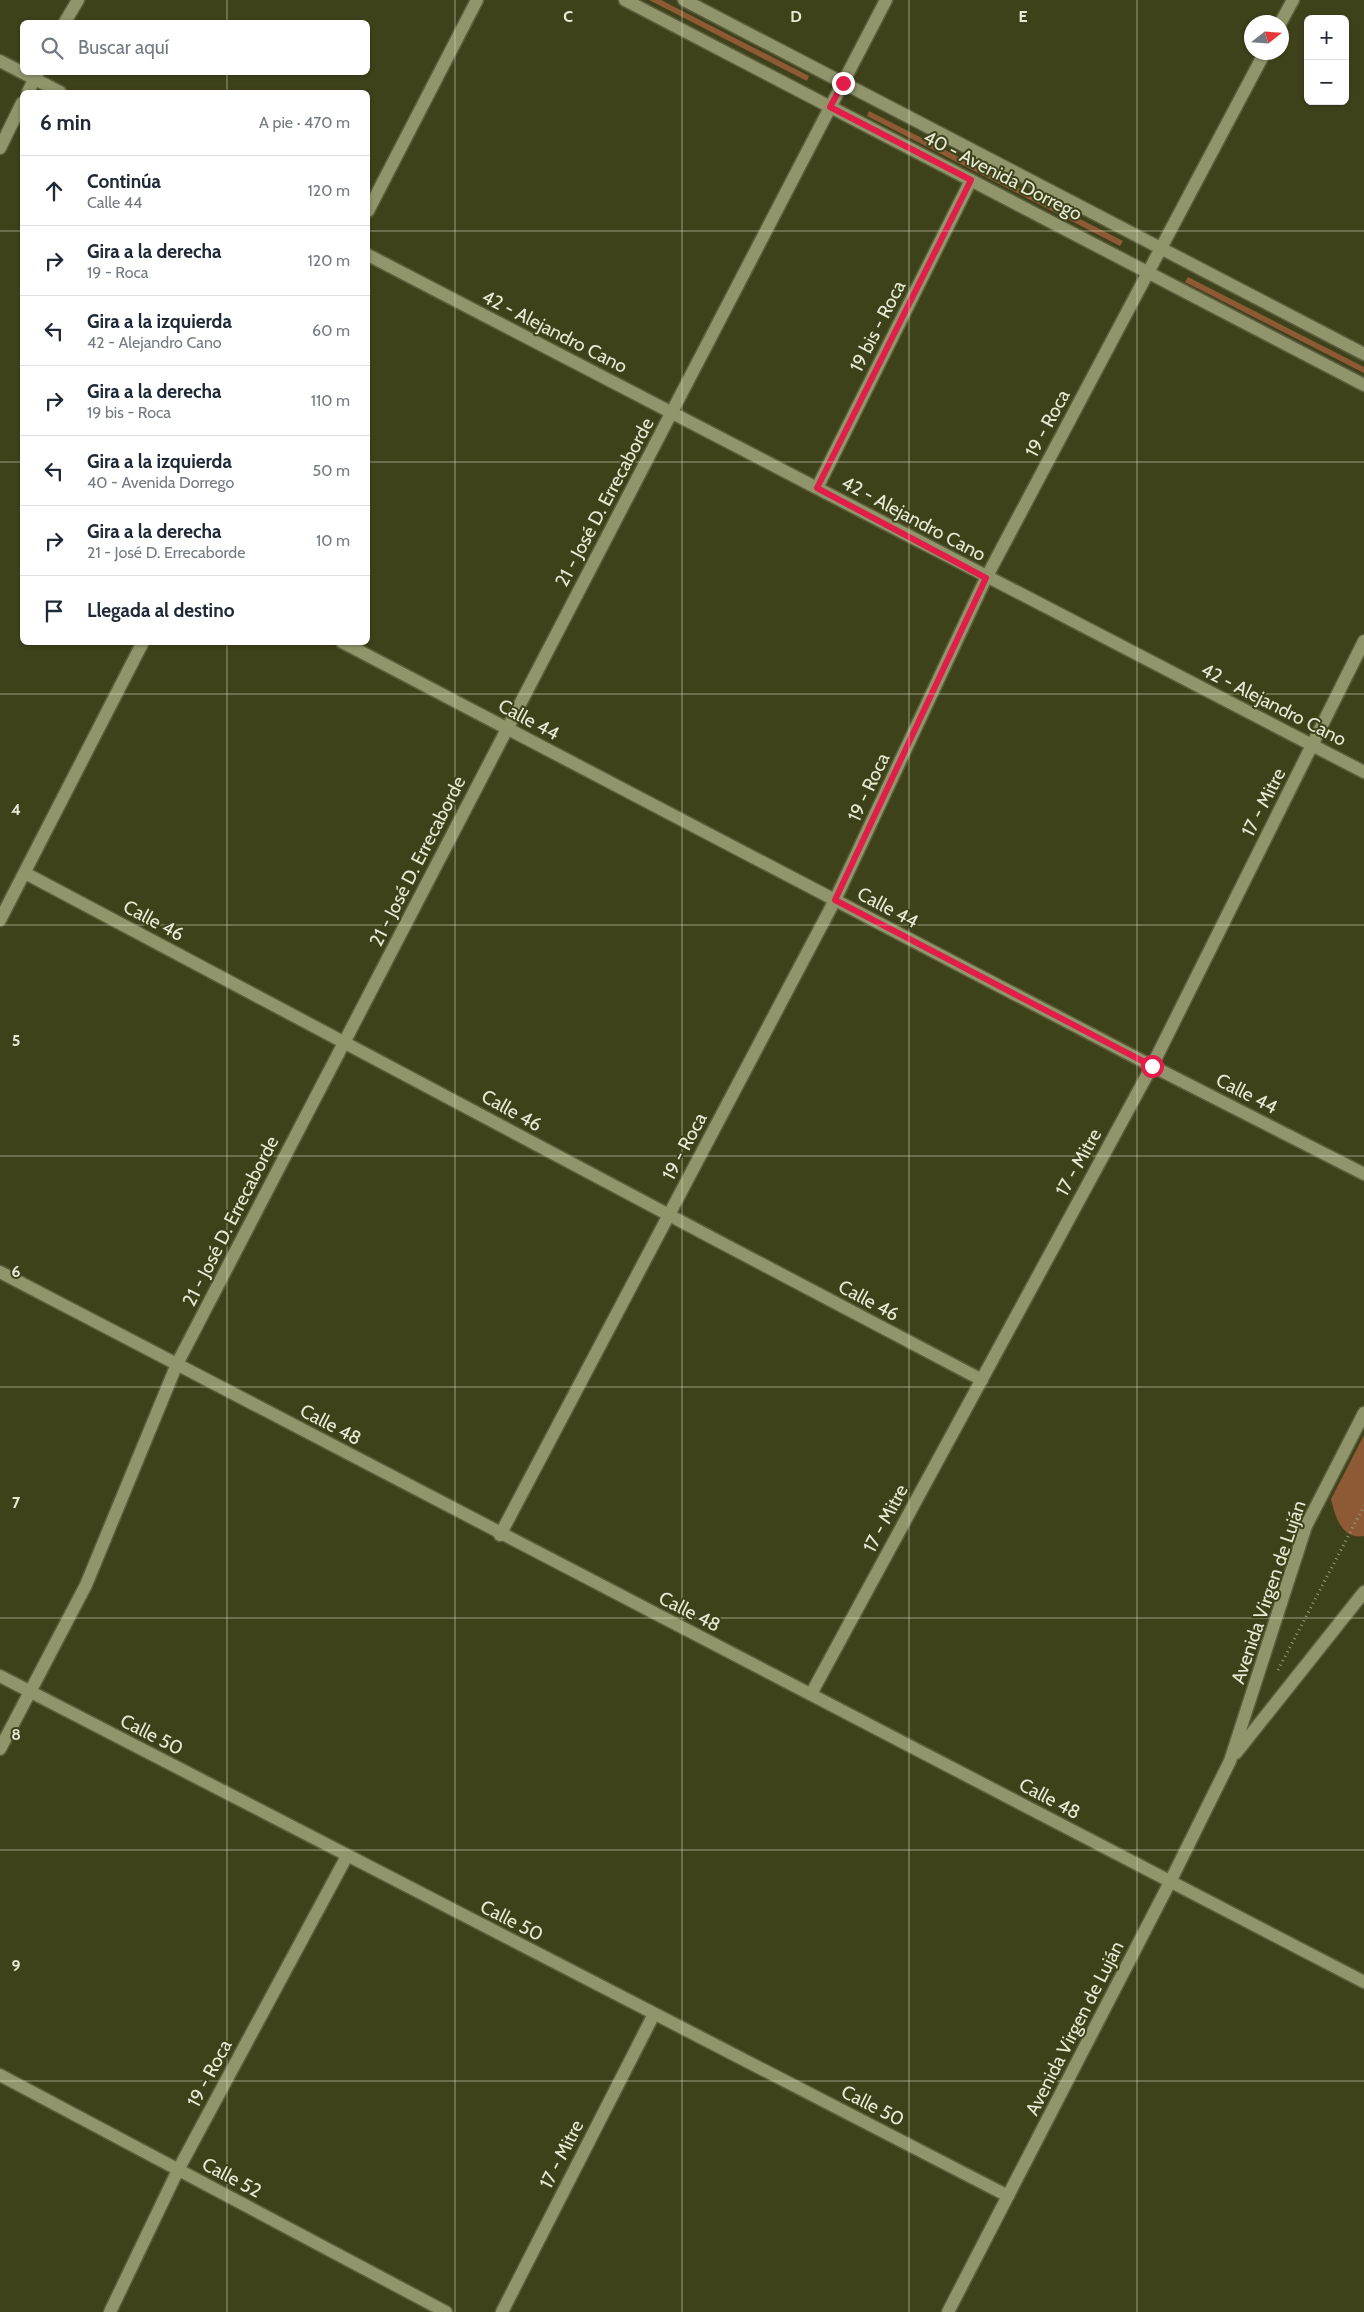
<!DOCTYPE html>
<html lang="es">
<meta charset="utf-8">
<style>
body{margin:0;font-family:Cabin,sans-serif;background:#f6f6f7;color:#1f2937}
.controls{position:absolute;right:15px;top:15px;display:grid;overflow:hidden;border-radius:8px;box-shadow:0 1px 4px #0004}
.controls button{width:45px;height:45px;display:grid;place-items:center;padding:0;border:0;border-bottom:1px solid #e0e1e3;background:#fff;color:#1f2937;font:25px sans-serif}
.compass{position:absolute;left:1244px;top:15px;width:45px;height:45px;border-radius:50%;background:#fff;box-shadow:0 1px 4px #0004;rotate:73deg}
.stop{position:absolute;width:15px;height:15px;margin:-11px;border:4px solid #e11d48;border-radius:50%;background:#fff}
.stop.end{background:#e11d48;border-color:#fff;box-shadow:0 1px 5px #0008}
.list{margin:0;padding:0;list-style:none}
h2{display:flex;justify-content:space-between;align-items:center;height:65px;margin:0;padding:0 20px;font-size:21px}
h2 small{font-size:16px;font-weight:400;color:#747a83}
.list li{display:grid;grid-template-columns:32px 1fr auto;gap:15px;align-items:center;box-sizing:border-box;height:70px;padding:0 20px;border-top:1px solid #e0e1e3}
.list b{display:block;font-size:19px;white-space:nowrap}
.list p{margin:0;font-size:16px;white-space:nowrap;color:#747a83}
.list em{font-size:16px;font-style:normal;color:#747a83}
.icon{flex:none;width:28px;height:28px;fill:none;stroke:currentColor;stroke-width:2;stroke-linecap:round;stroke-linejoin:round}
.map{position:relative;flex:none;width:1364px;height:2312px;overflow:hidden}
.search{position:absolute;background:#fff;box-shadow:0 1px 4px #0004;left:20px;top:20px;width:350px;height:55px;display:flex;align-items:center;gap:12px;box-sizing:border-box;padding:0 18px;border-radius:8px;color:#747a83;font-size:19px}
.panel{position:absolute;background:#fff;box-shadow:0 1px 4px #0004;left:20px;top:90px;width:350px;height:555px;border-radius:8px}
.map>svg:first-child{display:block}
.green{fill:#8e5935}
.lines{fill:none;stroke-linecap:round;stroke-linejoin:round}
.minor-casing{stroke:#5b5e3b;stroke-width:15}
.path{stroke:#969a7b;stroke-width:3;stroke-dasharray:1 4;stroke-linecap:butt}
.minor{stroke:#90956b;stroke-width:12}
.route{stroke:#e11d48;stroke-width:6}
.grid{fill:none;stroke:#e6ead3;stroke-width:1;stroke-opacity:0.55}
.labels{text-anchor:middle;stroke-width:4;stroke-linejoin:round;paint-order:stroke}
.street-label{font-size:19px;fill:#e6ead3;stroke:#3e421a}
.grid-label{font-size:16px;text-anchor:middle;font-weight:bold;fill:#e6ead3;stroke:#3e421a;stroke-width:4;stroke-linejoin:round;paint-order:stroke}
</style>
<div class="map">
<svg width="1364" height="2312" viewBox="0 0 1364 2312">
<rect width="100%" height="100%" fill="#3e421a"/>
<!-- green -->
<g class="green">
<path d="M 649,0 L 661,0 L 809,76 L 807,81 Z"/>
<path d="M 869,111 L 1123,241 L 1120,246 L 867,116 Z"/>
<path d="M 1188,277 L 1364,367 L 1364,373 L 1185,282 Z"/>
<path d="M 1364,1435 L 1364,1536 C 1341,1540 1335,1515 1331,1499 Z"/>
</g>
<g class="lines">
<defs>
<g id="minor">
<path d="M 625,0 L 1364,385"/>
<path d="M 684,0 L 1364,354"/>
<path d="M 65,22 L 78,0"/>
<path d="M 1281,22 L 1293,0"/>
<path d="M 0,61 L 60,92"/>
<path d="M 28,92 L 38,72"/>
<path d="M 0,148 L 22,103"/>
<path d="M 368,211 L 477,0"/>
<path d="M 368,255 L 1364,772"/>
<path d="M 817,488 L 971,180"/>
<path d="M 342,642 L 1152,1066 L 1364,1174"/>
<path d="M 25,873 C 345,1041 662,1213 982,1380"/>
<path d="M 0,920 L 143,642"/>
<path d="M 0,1272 C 455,1509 909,1746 1364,1982"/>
<path d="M 500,1535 L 835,900 L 986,578 L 1265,52"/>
<path d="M 0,1676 L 1008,2196"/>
<path d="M 811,1694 L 1152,1066 L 1364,641"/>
<path d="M 0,1749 L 86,1585 L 177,1364 L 886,0"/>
<path d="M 1236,1753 L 1364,1592"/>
<path d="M 0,2075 L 446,2312"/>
<path d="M 110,2312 L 178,2170 L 347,1856"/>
<path d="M 502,2312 L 654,2014"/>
<path d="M 948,2312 L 1170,1882 L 1230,1761 L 1306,1526 L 1364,1413"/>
</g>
</defs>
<!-- minor casing -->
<use href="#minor" class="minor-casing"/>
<!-- path -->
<path class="path" d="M 1278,1670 L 1364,1506"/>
<!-- minor -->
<use href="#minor" class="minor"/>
</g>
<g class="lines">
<!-- route -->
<path class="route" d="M 843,83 L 830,107 L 971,180 L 817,488 L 986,578 L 835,900 L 1152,1066"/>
</g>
<!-- grid -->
<path class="grid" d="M 227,0 L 227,22M 455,0 L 455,2312M 682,0 L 682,2312M 909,0 L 909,2312M 1137,0 L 1137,2312M 227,72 L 227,92M 0,231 L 22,231M 368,231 L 1364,231M 0,462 L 22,462M 368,462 L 1364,462M 227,642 L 227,2312M 0,694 L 1364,694M 0,925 L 1364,925M 0,1156 L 1364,1156M 0,1387 L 1364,1387M 0,1618 L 1364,1618M 0,1850 L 1364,1850M 0,2081 L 1364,2081"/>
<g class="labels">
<!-- street labels -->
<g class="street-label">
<text transform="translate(1003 175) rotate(27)" y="7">40 - Avenida Dorrego</text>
<text transform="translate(877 326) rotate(-63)" y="7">19 bis - Roca</text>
<text transform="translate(555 331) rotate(27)" y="7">42 - Alejandro Cano</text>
<text transform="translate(1047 423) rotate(-62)" y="7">19 - Roca</text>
<text transform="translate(604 502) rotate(-62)" y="7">21 - José D. Errecaborde</text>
<text transform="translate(914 518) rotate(28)" y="7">42 - Alejandro Cano</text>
<text transform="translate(1274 704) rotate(27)" y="7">42 - Alejandro Cano</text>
<text transform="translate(529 719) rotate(28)" y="7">Calle 44</text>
<text transform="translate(868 787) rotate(-65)" y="7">19 - Roca</text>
<text transform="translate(1263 802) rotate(-63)" y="7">17 - Mitre</text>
<text transform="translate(417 861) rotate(-63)" y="7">21 - José D. Errecaborde</text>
<text transform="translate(888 907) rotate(28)" y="7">Calle 44</text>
<text transform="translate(154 920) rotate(28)" y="7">Calle 46</text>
<text transform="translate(1247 1093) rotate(27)" y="7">Calle 44</text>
<text transform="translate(512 1110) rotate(29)" y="7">Calle 46</text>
<text transform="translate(684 1146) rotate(-62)" y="7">19 - Roca</text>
<text transform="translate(1078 1162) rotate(-61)" y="7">17 - Mitre</text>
<text transform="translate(230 1221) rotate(-63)" y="7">21 - José D. Errecaborde</text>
<text transform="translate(869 1300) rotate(28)" y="7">Calle 46</text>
<text transform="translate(331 1424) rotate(28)" y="7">Calle 48</text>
<text transform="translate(885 1518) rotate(-62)" y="7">17 - Mitre</text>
<text transform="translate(1268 1592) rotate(-71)" y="7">Avenida Virgen de Luján</text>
<text transform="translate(690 1611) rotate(27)" y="7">Calle 48</text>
<text transform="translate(152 1734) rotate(27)" y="7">Calle 50</text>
<text transform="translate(1050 1798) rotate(28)" y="7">Calle 48</text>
<text transform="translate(512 1920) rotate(27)" y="7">Calle 50</text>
<text transform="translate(1074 2028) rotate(-63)" y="7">Avenida Virgen de Luján</text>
<text transform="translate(209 2073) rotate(-62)" y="7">19 - Roca</text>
<text transform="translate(873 2105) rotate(27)" y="7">Calle 50</text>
<text transform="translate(561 2154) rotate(-63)" y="7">17 - Mitre</text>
<text transform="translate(232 2177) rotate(28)" y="7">Calle 52</text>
</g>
</g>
<g class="grid-label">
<text x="568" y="22">C</text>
<text x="796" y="22">D</text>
<text x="1023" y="22">E</text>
<text x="16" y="815">4</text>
<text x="16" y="1046">5</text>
<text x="16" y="1277">6</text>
<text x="16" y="1508">7</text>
<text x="16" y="1740">8</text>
<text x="16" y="1971">9</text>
</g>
</svg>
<div class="controls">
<button>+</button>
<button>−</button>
</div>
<svg class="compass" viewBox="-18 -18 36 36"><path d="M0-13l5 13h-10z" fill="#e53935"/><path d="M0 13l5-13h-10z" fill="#747a83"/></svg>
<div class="stop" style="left:1152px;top:1066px"></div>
<div class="stop end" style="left:843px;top:83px"></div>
<div class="search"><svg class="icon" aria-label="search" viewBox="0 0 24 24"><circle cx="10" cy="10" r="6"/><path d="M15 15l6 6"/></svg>Buscar aquí</div>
<section class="panel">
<h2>6 min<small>A pie · 470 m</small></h2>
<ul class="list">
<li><svg class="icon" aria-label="ahead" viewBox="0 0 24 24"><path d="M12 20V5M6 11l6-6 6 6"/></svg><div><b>Continúa</b><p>Calle 44</p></div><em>120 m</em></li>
<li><svg class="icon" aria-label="right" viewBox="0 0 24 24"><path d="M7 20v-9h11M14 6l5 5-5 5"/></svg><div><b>Gira a la derecha</b><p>19 - Roca</p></div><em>120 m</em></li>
<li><svg class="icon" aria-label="left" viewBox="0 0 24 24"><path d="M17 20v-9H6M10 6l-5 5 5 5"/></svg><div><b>Gira a la izquierda</b><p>42 - Alejandro Cano</p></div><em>60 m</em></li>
<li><svg class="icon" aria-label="right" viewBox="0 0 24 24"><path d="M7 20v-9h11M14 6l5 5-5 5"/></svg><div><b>Gira a la derecha</b><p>19 bis - Roca</p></div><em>110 m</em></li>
<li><svg class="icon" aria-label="left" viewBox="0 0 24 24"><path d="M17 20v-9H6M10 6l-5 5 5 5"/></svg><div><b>Gira a la izquierda</b><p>40 - Avenida Dorrego</p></div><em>50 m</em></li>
<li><svg class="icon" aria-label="right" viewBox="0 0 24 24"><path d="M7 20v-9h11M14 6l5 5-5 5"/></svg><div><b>Gira a la derecha</b><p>21 - José D. Errecaborde</p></div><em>10 m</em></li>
<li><svg class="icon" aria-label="arrive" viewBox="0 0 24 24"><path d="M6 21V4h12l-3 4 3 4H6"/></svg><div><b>Llegada al destino</b></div></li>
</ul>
</section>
</div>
